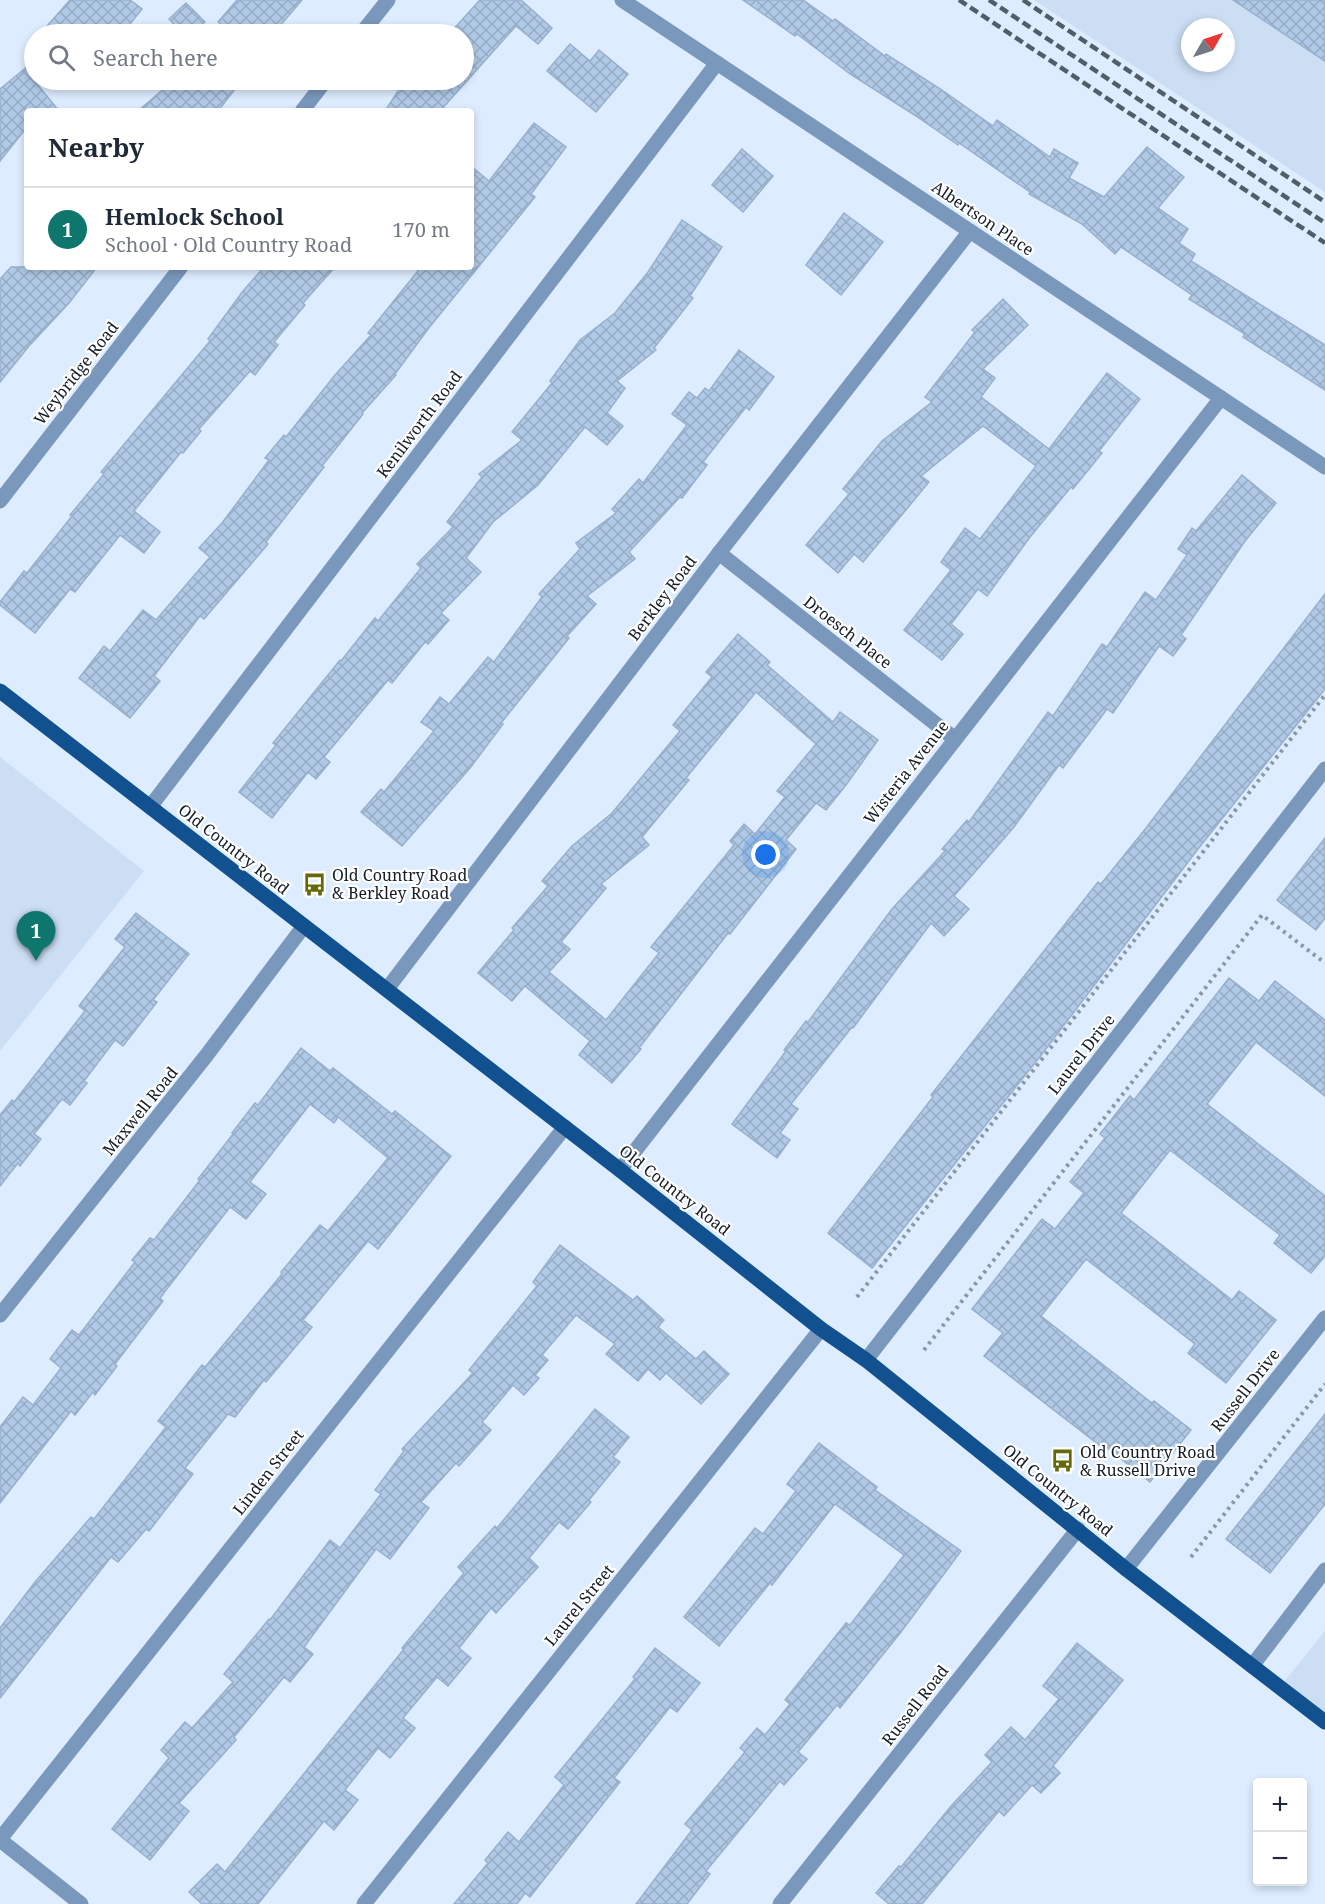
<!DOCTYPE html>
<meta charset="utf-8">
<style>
body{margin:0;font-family:"Noto Serif",serif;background:#f2f2f3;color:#1f2937}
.controls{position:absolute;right:18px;bottom:18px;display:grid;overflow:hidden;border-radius:6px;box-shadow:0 3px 9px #0003}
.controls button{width:54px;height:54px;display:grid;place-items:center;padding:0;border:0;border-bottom:2px solid #e0e1e3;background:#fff;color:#1f2937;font:30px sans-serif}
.compass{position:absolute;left:1181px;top:18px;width:54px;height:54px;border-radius:50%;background:#fff;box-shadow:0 3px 9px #0003;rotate:51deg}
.you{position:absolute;left:766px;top:855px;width:21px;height:21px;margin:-15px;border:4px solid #fff;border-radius:50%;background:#1a73e8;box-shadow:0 0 0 9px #1a73e833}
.badge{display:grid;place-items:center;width:39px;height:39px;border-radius:50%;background:#0f766e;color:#fff;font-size:20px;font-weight:700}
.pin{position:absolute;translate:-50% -50px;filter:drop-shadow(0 2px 3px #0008)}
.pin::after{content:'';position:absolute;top:32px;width:21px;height:18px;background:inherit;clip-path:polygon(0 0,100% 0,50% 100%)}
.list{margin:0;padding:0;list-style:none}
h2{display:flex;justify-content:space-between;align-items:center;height:78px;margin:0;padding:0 24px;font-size:26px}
h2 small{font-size:20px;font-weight:400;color:#747a83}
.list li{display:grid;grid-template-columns:39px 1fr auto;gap:18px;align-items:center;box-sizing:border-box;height:84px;padding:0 24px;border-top:2px solid #e0e1e3}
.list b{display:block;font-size:22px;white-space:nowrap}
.list p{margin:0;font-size:20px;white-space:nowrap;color:#747a83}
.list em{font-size:20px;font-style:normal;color:#747a83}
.icon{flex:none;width:33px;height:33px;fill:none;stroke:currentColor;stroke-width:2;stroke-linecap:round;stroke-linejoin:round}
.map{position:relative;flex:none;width:1325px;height:1904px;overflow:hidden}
.search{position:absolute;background:#fff;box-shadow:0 3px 9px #0003;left:24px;top:24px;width:450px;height:66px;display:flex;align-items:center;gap:15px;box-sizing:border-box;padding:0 21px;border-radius:33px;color:#747a83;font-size:22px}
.panel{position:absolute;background:#fff;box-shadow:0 3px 9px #0003;left:24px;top:108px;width:450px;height:162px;border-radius:6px}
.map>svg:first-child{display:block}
.built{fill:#ccdef4;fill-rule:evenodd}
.building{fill:url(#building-cross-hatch);stroke:#98b0cd;stroke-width:1.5;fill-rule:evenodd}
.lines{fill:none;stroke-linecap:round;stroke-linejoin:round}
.path{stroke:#8a97a6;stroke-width:4;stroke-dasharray:3 4.5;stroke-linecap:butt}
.minor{stroke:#7a98bc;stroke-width:15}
.major{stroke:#125190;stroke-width:15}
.rail{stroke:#525d6a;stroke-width:4.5;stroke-dasharray:9 4.5;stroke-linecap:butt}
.labels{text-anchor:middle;stroke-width:4.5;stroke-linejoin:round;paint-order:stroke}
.street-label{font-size:16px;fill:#131c27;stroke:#fff}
.poi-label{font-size:16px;fill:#131c27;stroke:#fff;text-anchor:start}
</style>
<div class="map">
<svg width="1325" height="1904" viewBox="0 0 1325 1904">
<defs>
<pattern id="building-cross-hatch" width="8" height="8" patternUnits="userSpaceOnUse" patternTransform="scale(1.5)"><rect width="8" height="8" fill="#b0c9e6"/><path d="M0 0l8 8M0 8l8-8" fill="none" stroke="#96acc5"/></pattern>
</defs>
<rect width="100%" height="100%" fill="#ddecfe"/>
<!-- built -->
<g class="built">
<path d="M 1034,0 L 1325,0 L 1325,192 L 1084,33 ZM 1190,27 L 1226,27 L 1226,63 L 1190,63 Z"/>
<path d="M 0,757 L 144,871 L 0,1051 Z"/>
<path d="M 1325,1631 L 1325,1721 L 1280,1687 Z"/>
</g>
<!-- building -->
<g class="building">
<path d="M 70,0 L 130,0 L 142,9 L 122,34 L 40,34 Z"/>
<path d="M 237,0 L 302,0 L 273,34 L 233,34 L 218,22 Z"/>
<path d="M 480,0 L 521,0 L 552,28 L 538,44 L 516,26 L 440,111 L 385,111 L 405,80 L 464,80 L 464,34 L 449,34 Z"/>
<path d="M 743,0 L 803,0 L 833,21 L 835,19 L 885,56 L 886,54 L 942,90 L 993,126 L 997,120 L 1050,157 L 1054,149 L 1078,163 L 1069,178 L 1104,197 L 1147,147 L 1184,177 L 1158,208 L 1188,229 L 1179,243 L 1195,254 L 1191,261 L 1325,345 L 1325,390 L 1243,337 L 1245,334 L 1189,299 L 1192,295 L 1121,247 L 1115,254 L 1082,224 L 1029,194 L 1030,192 L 959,143 L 958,145 L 916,116 L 850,74 L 797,34 L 795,36 Z"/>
<path d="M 1233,0 L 1325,0 L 1325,61 Z"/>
<path d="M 186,3 L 205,22 L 192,34 L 183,34 L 169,19 Z"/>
<path d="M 570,44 L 590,61 L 599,50 L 628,74 L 596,112 L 547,71 Z"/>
<path d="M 34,61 L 34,80 L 59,111 L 27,111 L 27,127 L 0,161 L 0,89 Z"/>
<path d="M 174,80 L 242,80 L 218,111 L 138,111 Z"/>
<path d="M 534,123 L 566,147 L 531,194 L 535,197 L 428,329 L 395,374 L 396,375 L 362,413 L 363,414 L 322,466 L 324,467 L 266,542 L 268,544 L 204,619 L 200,616 L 154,676 L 160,681 L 130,718 L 79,678 L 104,646 L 110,651 L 143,610 L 156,620 L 210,557 L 199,548 L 222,523 L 269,460 L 265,458 L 284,435 L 286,437 L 335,375 L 371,335 L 368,333 L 421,267 L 471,267 L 471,166 L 489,181 Z"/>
<path d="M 742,149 L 773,176 L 743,212 L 712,185 Z"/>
<path d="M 844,213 L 883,242 L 841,295 L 806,265 Z"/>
<path d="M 682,220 L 722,247 L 690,296 L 693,298 L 654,348 L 656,350 L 617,381 L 625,388 L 607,413 L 623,426 L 607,445 L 585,427 L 538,485 L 493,522 L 466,558 L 481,572 L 441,613 L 449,620 L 428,644 L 425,642 L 392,683 L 388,680 L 324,757 L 330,762 L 316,779 L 308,772 L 272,818 L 239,792 L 276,745 L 273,743 L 340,660 L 341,661 L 375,618 L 378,621 L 421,568 L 417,564 L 453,527 L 447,522 L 482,477 L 479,474 L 522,440 L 512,432 L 552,383 L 550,381 L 580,340 L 615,313 L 648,272 Z"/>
<path d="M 11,267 L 97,267 L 69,303 L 29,346 L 0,382 L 0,279 Z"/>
<path d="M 264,267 L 335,267 L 303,303 L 305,305 L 274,342 L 278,345 L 255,375 L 250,371 L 199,429 L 201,431 L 183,453 L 181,452 L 134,511 L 160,532 L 144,553 L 120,535 L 75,592 L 70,589 L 35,633 L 0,605 L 0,602 L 24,571 L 27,573 L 72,516 L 70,515 L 104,474 L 101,472 L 210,341 L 208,339 L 243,291 Z"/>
<path d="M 1003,299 L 1028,325 L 983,369 L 995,378 L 981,397 L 1049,449 L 1107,373 L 1140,399 L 1099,451 L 1102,453 L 1073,489 L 1071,487 L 1030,537 L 987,596 L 978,589 L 951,624 L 963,634 L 942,660 L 904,630 L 951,570 L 941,562 L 965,528 L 980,539 L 1036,466 L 983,426 L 921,476 L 929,482 L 863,562 L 854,554 L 838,573 L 806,545 L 849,494 L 843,489 L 882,441 L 932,402 L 925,397 L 975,332 L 972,330 Z"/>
<path d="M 739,350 L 774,377 L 749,410 L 746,407 L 703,462 L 707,465 L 682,498 L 680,497 L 629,552 L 635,559 L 587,596 L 596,604 L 567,636 L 569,638 L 501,723 L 503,724 L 470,768 L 402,846 L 361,812 L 381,789 L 384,792 L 434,731 L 421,722 L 440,697 L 449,704 L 488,657 L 494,662 L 542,597 L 539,594 L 580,549 L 576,543 L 616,513 L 612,509 L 639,479 L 643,483 L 687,425 L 672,414 L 689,392 L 697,398 L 705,388 L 709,391 Z"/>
<path d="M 1242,475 L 1276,503 L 1245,541 L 1181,635 L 1186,639 L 1173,656 L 1159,646 L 1113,713 L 1107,709 L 1063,768 L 1059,765 L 1014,827 L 954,896 L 969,909 L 944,936 L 931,923 L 853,1028 L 852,1027 L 791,1104 L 798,1109 L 780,1133 L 790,1140 L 777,1158 L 732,1124 L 786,1051 L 784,1050 L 806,1021 L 808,1022 L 892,909 L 945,851 L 942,849 L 967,820 L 969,822 L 1048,712 L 1053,716 L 1102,644 L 1107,647 L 1145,592 L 1156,600 L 1187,555 L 1178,549 L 1192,528 L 1196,531 Z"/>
<path d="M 1325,594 L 1325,689 L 1198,849 L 1042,1054 L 872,1268 L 828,1233 L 933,1097 L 931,1095 L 1098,882 L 1101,884 L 1146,828 Z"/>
<path d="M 738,634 L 770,662 L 767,665 L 833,722 L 840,712 L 878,740 L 846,785 L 826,810 L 816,803 L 786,840 L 796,849 L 730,934 L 728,933 L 639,1048 L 641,1049 L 612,1083 L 579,1055 L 590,1041 L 525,986 L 512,1001 L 478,973 L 514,930 L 512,928 L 548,886 L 542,881 L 572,846 L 612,813 L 680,731 L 673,725 L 712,677 L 706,672 ZM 756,692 L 816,744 L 777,791 L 785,797 L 755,834 L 744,824 L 730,841 L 734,845 L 651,947 L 659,953 L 606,1020 L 549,972 L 570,949 L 561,942 L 606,888 L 601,884 L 649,845 L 642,837 L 689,780 L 686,778 Z"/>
<path d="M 1325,838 L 1325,918 L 1316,930 L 1277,900 Z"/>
<path d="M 136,913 L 189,954 L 153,1000 L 157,1002 L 123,1046 L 115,1040 L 84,1081 L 87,1083 L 70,1105 L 62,1099 L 34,1134 L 41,1139 L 20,1166 L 18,1163 L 0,1186 L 0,1115 L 12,1100 L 14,1102 L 85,1011 L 79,1006 L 125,947 L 115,939 Z"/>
<path d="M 1229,978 L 1259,1001 L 1275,981 L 1325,1020 L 1325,1096 L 1256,1042 L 1207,1104 L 1325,1196 L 1325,1256 L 1311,1273 L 1274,1243 L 1280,1235 L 1170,1150 L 1121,1213 L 1232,1300 L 1239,1291 L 1276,1320 L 1226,1383 L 1188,1353 L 1195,1344 L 1086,1259 L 1041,1316 L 1152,1403 L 1154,1401 L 1191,1430 L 1150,1482 L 1105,1446 L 1103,1448 L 984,1356 L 1003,1333 L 972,1309 L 1042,1219 L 1055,1229 L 1084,1193 L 1070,1182 L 1105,1138 L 1100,1134 L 1130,1096 L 1134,1100 Z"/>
<path d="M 301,1048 L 330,1071 L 333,1068 L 392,1114 L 395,1111 L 451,1156 L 378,1249 L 368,1241 L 303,1320 L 312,1327 L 266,1382 L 264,1380 L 235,1417 L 228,1414 L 185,1468 L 193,1474 L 149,1531 L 146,1529 L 118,1562 L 111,1557 L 0,1698 L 0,1628 L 35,1582 L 91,1517 L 94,1519 L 166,1427 L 158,1421 L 202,1365 L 205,1367 L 282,1274 L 281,1272 L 320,1225 L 328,1231 L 388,1158 L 338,1117 L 334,1123 L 310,1104 L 250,1182 L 266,1194 L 246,1219 L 230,1207 L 160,1298 L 163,1301 L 115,1364 L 117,1366 L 95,1395 L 93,1392 L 75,1415 L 71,1411 L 0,1503 L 0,1427 L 23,1397 L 33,1405 L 61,1368 L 50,1359 L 72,1330 L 79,1335 L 135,1262 L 132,1260 L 150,1238 L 154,1240 L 200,1180 L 198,1179 L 233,1134 L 232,1133 L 255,1103 L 258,1105 Z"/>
<path d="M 560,1245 L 633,1300 L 637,1296 L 664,1320 L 658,1327 L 696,1359 L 704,1351 L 729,1374 L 701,1404 L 666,1373 L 660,1380 L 648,1369 L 638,1381 L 606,1354 L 615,1344 L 576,1315 L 542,1355 L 548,1360 L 535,1375 L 539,1378 L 524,1395 L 513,1385 L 482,1422 L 491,1430 L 459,1466 L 456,1463 L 421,1502 L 429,1508 L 390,1559 L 376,1549 L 304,1647 L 313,1654 L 290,1682 L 284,1677 L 234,1737 L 236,1740 L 179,1803 L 189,1811 L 150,1860 L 112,1829 L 169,1758 L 161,1750 L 185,1722 L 192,1728 L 233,1682 L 224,1674 L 269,1619 L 270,1620 L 330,1540 L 340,1548 L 381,1494 L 375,1490 L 404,1451 L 402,1449 L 473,1373 L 469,1370 L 537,1286 L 533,1282 Z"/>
<path d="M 595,1409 L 629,1437 L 613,1457 L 620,1462 L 589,1500 L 591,1502 L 568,1529 L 559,1522 L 529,1558 L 538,1567 L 496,1613 L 491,1608 L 459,1648 L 471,1658 L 448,1686 L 437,1677 L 403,1718 L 415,1728 L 390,1758 L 378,1748 L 345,1790 L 358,1800 L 334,1830 L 324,1821 L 258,1904 L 202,1904 L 189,1892 L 217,1864 L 225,1872 L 404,1649 L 402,1648 L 464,1573 L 458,1567 L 495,1526 L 497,1528 Z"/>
<path d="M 1325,1414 L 1325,1504 L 1270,1573 L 1226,1539 Z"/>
<path d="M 819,1443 L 877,1487 L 875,1490 L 961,1551 L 901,1632 L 840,1708 L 837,1705 L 798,1752 L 807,1759 L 784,1785 L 780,1781 L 706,1871 L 710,1874 L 687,1904 L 636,1904 L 692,1830 L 685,1824 L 745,1752 L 740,1748 L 757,1728 L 765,1735 L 790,1704 L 785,1700 L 846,1623 L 850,1625 L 904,1555 L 835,1504 L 772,1585 L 770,1583 L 719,1646 L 684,1617 L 755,1528 L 763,1534 L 796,1491 L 787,1484 Z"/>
<path d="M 1077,1643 L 1123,1680 L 1053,1766 L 1060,1773 L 1041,1793 L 1032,1785 L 1004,1816 L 999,1811 L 922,1904 L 889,1904 L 876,1893 L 899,1866 L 901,1867 L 952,1805 L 992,1762 L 985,1755 L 1011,1727 L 1025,1740 L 1059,1699 L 1043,1686 Z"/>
<path d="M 655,1648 L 700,1683 L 677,1712 L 670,1707 L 614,1778 L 620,1782 L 530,1897 L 525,1893 L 517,1904 L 454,1904 L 488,1863 L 485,1860 L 508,1832 L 519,1842 L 564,1785 L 555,1777 L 635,1679 L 633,1677 Z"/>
</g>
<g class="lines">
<!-- path -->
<g class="path">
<path d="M 857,1297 L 1325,695"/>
<path d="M 924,1350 L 1262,915 L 1325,963"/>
<path d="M 1191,1557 L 1325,1384"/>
</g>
<!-- minor -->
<g class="minor">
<path d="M 622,0 L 1325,467"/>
<path d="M 361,34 L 388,0"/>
<path d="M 302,111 L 326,80"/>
<path d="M 0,501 L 181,267"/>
<path d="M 719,553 L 955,739"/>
<path d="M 150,807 L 717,63"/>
<path d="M 387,989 L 719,553 L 970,231"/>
<path d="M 620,1170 L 1221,398"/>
<path d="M 0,1315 L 206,1056 L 304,926"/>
<path d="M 866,1360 L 1325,769"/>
<path d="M 1126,1569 L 1325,1318"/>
<path d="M 1252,1666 L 1325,1570"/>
<path d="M 0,1839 L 565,1127"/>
<path d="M 0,1840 L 81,1904"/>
<path d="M 364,1904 L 821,1329"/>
<path d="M 780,1904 L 1078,1529"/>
</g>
<!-- major -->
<path class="major" d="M 0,691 L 620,1170 L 821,1329 L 866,1360 L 1126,1569 L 1325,1722"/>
<!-- rail -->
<g class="rail">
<path d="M 959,0 L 1325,243"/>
<path d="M 989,0 L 1325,223"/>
<path d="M 1023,0 L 1325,202"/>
</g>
</g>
<!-- icons -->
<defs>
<symbol id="bus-bare" viewBox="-9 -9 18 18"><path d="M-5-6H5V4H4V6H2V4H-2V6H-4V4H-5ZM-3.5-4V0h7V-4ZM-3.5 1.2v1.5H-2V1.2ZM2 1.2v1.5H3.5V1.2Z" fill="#65690a" stroke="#fff" stroke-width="2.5" paint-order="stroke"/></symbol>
</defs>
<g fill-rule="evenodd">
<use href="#bus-bare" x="298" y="868" width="33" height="33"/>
<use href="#bus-bare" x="1046" y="1444" width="33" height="33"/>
</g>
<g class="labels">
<!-- street labels -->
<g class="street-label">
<text transform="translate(983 218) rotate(34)" y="6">Albertson Place</text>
<text transform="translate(76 373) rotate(-52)" y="6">Weybridge Road</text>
<text transform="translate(419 424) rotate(-53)" y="6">Kenilworth Road</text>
<text transform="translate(662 598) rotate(-53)" y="6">Berkley Road</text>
<text transform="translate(848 632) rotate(38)" y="6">Droesch Place</text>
<text transform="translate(906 772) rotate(-52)" y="6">Wisteria Avenue</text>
<text transform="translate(234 849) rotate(38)" y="6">Old Country Road</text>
<text transform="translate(1081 1054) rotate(-52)" y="6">Laurel Drive</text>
<text transform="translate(140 1111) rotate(-51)" y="6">Maxwell Road</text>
<text transform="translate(675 1190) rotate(38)" y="6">Old Country Road</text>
<text transform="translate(1245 1390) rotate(-52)" y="6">Russell Drive</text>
<text transform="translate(268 1472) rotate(-52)" y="6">Linden Street</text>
<text transform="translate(1058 1490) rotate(39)" y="6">Old Country Road</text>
<text transform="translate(579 1605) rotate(-51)" y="6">Laurel Street</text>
<text transform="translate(915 1705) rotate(-52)" y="6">Russell Road</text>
</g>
<!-- poi labels -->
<g class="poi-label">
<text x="332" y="881">Old Country Road<tspan x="332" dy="18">&amp; Berkley Road</tspan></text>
<text x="1080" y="1458">Old Country Road<tspan x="1080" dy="18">&amp; Russell Drive</tspan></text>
</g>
</g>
</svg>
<div class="controls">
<button>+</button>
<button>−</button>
</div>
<svg class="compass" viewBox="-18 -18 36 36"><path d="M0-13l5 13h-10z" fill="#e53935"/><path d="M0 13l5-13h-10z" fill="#747a83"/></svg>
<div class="you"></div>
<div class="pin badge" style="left:36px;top:961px">1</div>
<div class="search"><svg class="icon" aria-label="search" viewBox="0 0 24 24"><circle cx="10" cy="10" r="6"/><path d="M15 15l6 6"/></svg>Search here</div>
<section class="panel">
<h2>Nearby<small></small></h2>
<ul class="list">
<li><span class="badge">1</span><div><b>Hemlock School</b><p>School · Old Country Road</p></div><em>170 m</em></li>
</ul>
</section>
</div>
